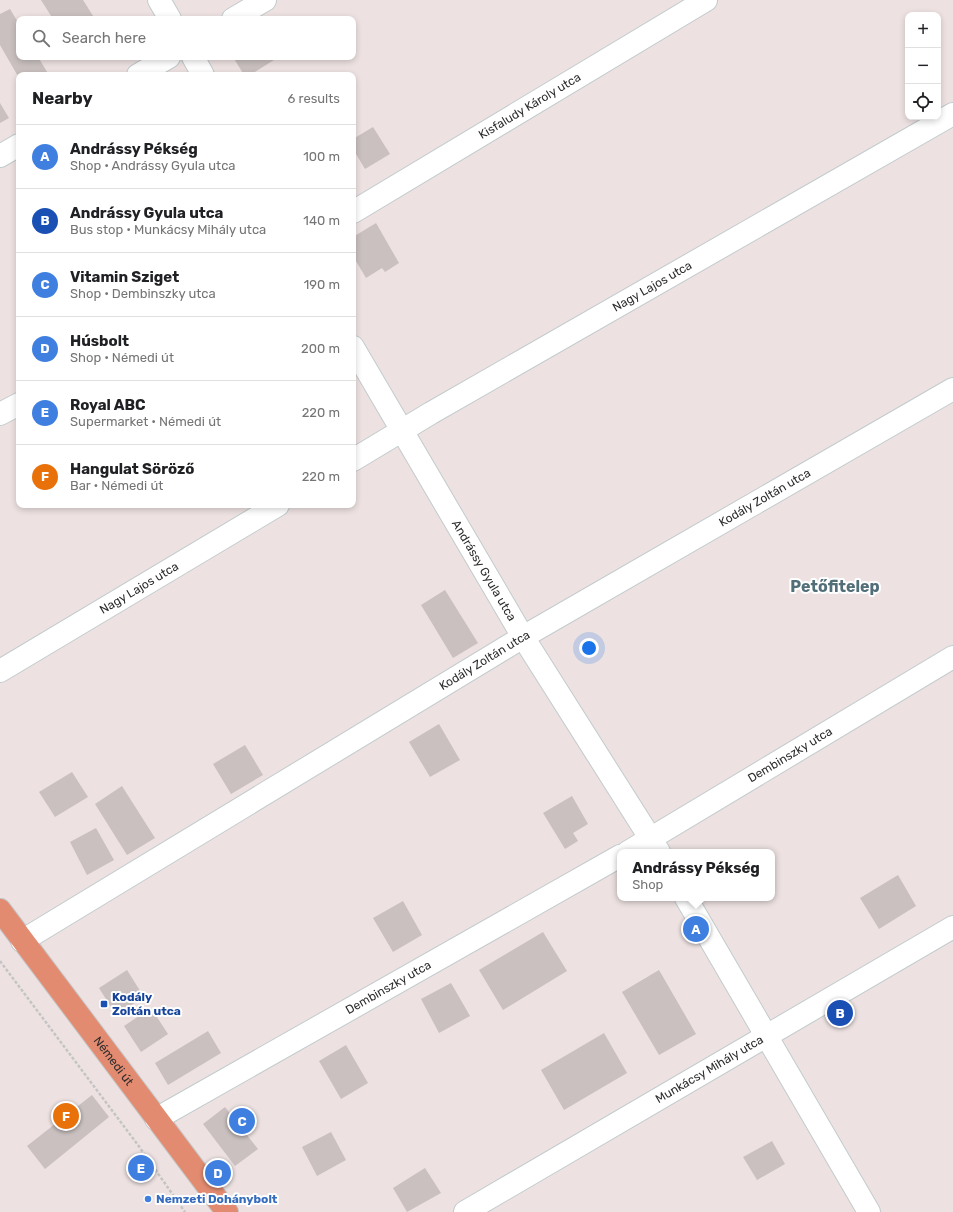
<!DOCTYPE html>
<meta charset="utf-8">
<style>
body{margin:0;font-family:Rubik,sans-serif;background:#f6f6f6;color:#202124}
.controls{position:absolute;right:12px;top:12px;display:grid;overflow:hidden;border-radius:8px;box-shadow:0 2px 6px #0003}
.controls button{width:36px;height:36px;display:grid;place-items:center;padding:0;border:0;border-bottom:1px solid #e0e0e0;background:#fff;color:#202124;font:20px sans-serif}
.you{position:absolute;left:589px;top:648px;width:14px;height:14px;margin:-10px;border:3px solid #fff;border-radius:50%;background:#1a73e8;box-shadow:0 0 0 6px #1a73e833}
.badge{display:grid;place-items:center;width:26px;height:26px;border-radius:50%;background:#111827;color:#fff;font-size:13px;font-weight:700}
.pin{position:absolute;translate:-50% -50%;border:2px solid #fff;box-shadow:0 1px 4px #0006}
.popup{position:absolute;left:617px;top:849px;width:158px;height:52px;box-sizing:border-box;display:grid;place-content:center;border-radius:8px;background:#fff;filter:drop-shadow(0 1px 3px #0005);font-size:13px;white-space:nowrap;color:#757577}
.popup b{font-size:15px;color:#202124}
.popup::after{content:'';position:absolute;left:50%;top:100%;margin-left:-8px;border:8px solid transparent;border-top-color:#fff}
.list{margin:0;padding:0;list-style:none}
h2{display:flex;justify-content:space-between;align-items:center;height:52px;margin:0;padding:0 16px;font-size:17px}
h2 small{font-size:13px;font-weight:400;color:#757577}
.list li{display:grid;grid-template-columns:26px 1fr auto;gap:12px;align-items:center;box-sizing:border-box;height:64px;padding:0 16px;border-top:1px solid #e0e0e0}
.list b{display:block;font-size:15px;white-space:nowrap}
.list p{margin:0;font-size:13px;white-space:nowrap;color:#757577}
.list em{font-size:13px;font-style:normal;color:#757577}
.icon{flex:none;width:22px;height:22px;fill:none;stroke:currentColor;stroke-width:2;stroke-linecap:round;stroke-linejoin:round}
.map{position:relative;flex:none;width:953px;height:1212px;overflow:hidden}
.search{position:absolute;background:#fff;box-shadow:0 2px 6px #0003;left:16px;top:16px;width:340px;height:44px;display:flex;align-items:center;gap:10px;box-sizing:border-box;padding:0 14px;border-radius:8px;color:#757577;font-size:15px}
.panel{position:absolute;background:#fff;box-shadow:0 2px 6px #0003;left:16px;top:72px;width:340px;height:436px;border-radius:8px}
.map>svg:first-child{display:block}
.building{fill:#c9c0bf}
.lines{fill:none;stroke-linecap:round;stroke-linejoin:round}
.minor-casing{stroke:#c2cbcd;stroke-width:24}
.major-casing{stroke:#c4c4c4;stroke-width:24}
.path{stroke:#c4c4c4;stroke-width:2.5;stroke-dasharray:3 2;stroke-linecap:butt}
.minor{stroke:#fff;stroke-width:22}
.major{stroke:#e38b70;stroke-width:22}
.transit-dot{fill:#1a4fb4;stroke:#fff;stroke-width:1.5}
.shop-dot{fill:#3f7fe0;stroke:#fff;stroke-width:1.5}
.labels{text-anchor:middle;stroke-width:4;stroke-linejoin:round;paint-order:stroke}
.street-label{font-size:12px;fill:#2d2d2d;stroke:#fff}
.transit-label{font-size:12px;font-weight:bold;fill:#164399;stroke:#fff;text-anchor:start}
.shop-label{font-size:12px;font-weight:bold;fill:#366cbe;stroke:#fff;text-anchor:start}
.district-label{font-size:16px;font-weight:bold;fill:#516e79;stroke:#fff}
</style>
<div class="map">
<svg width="953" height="1212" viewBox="0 0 953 1212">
<rect width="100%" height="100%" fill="#ede2e1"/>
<!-- building -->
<g class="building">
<path d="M 41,0 L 83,0 L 95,19 L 53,19 Z"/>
<path d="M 10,9 L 19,24 L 19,57 L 38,57 L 49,75 L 19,75 L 19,78 L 0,45 L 0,14 Z"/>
<path d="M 233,57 L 272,57 L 274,60 L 250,75 L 244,75 Z"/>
<path d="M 0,103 L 9,118 L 0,123 Z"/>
<path d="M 373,127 L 390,154 L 365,169 L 353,149 L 353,139 Z"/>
<path d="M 376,223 L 399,263 L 385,272 L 382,268 L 366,278 L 353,256 L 353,237 Z"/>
<path d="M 445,590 L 478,643 L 453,658 L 421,605 Z"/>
<path d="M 439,724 L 460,760 L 430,777 L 409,742 Z"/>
<path d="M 245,745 L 263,775 L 231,794 L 213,764 Z"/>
<path d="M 72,772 L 88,797 L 55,817 L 39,792 Z"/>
<path d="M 122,786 L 155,838 L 127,855 L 95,804 Z"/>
<path d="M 572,796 L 588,824 L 573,833 L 578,841 L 565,849 L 543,813 Z"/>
<path d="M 96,828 L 114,860 L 87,875 L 70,842 Z"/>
<path d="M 898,875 L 916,906 L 879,929 L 860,898 Z"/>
<path d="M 403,901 L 422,935 L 393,952 L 373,918 Z"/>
<path d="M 543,932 L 567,971 L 503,1010 L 479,970 Z"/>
<path d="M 127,970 L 144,997 L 116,1015 L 99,988 Z"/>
<path d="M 659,970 L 696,1034 L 659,1055 L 622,992 Z"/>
<path d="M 451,983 L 470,1016 L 439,1033 L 421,999 Z"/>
<path d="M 151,1008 L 168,1034 L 141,1052 L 124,1026 Z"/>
<path d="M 208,1031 L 221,1053 L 168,1085 L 155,1063 Z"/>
<path d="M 604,1033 L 627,1073 L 564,1110 L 541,1070 Z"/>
<path d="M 346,1045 L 368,1083 L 341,1099 L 319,1061 Z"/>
<path d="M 92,1095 L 109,1117 L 45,1169 L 27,1146 Z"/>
<path d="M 225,1107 L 258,1149 L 235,1166 L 203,1124 Z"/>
<path d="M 331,1132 L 346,1160 L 317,1176 L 302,1147 Z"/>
<path d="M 772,1141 L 785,1164 L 757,1180 L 743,1157 Z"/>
<path d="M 425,1168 L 441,1193 L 407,1212 L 393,1188 Z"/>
</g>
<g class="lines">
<defs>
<g id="minor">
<path d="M 159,0 L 170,19"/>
<path d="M 233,19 L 265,0"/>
<path d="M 193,57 L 203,75"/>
<path d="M 138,75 L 169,57"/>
<path d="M 0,156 L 19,145"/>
<path id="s1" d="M 353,212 L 706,0"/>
<path id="s2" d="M 353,347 L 523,637 L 659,852"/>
<path d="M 0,414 L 19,404"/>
<path id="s3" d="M 353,460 L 431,413 L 953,114"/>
<path id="s4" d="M 0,671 L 278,505"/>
<path id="s5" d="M 628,852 L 953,657"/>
<path d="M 686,898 L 869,1212"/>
<path id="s6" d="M 22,941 L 523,637 L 953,389"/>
<path id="s7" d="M 156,1119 L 620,856"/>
<path id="s8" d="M 465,1212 L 953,927"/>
</g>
<g id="major">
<path id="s9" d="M 0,910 L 227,1212"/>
</g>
</defs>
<!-- minor casing -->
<use href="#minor" class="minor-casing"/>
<!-- major casing -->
<use href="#major" class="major-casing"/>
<!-- path -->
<path class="path" d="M 0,961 L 138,1145 L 185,1212"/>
<!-- minor -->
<use href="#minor" class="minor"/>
<!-- major -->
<use href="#major" class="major"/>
</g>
<!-- markers -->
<rect class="transit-dot" x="100" y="1000" width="8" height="8" rx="2"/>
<circle class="shop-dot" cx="148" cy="1199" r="4"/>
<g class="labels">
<!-- street labels -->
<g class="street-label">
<text dy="4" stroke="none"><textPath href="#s1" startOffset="206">Kisfaludy Károly utca</textPath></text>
<text dy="4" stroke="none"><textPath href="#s3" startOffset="346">Nagy Lajos utca</textPath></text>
<text dy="4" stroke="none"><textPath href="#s6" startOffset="865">Kodály Zoltán utca</textPath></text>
<text dy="4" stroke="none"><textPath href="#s2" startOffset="259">Andrássy Gyula utca</textPath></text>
<text dy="4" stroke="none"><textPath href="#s4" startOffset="162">Nagy Lajos utca</textPath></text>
<text dy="4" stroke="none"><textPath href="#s6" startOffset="541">Kodály Zoltán utca</textPath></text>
<text dy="4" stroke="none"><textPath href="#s5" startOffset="189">Dembinszky utca</textPath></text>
<text dy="4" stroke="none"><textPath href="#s7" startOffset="267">Dembinszky utca</textPath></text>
<text dy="4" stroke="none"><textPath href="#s9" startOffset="189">Némedi út</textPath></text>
<text dy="4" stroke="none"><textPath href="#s8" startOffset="283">Munkácsy Mihály utca</textPath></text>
</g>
<!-- transit labels -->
<g class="transit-label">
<text x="112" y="1001">Kodály<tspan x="112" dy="14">Zoltán utca</tspan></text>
</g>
<!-- shop labels -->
<g class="shop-label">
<text x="156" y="1203">Nemzeti Dohánybolt</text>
</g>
<!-- district labels -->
<g class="district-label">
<text x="835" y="592">Petőfitelep</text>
</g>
</g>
</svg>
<div class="controls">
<button>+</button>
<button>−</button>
<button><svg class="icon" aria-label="locate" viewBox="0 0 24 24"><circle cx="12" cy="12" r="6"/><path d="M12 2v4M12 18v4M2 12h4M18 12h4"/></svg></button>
</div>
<div class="you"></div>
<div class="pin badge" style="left:696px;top:929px;background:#3f7fe0">A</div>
<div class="popup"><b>Andrássy Pékség</b>Shop</div>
<div class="pin badge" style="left:840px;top:1013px;background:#1a4fb4">B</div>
<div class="pin badge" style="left:242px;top:1121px;background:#3f7fe0">C</div>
<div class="pin badge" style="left:218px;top:1173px;background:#3f7fe0">D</div>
<div class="pin badge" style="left:141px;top:1168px;background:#3f7fe0">E</div>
<div class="pin badge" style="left:66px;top:1116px;background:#e8710a">F</div>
<div class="search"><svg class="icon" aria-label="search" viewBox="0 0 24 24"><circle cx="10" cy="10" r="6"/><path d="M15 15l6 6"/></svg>Search here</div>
<section class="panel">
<h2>Nearby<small>6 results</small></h2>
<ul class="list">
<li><span class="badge" style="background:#3f7fe0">A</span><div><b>Andrássy Pékség</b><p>Shop · Andrássy Gyula utca</p></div><em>100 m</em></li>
<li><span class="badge" style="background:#1a4fb4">B</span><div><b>Andrássy Gyula utca</b><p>Bus stop · Munkácsy Mihály utca</p></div><em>140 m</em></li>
<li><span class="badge" style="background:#3f7fe0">C</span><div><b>Vitamin Sziget</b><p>Shop · Dembinszky utca</p></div><em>190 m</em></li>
<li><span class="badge" style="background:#3f7fe0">D</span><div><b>Húsbolt</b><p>Shop · Némedi út</p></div><em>200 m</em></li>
<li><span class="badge" style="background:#3f7fe0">E</span><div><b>Royal ABC</b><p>Supermarket · Némedi út</p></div><em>220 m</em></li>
<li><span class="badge" style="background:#e8710a">F</span><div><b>Hangulat Söröző</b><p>Bar · Némedi út</p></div><em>220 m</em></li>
</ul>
</section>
</div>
